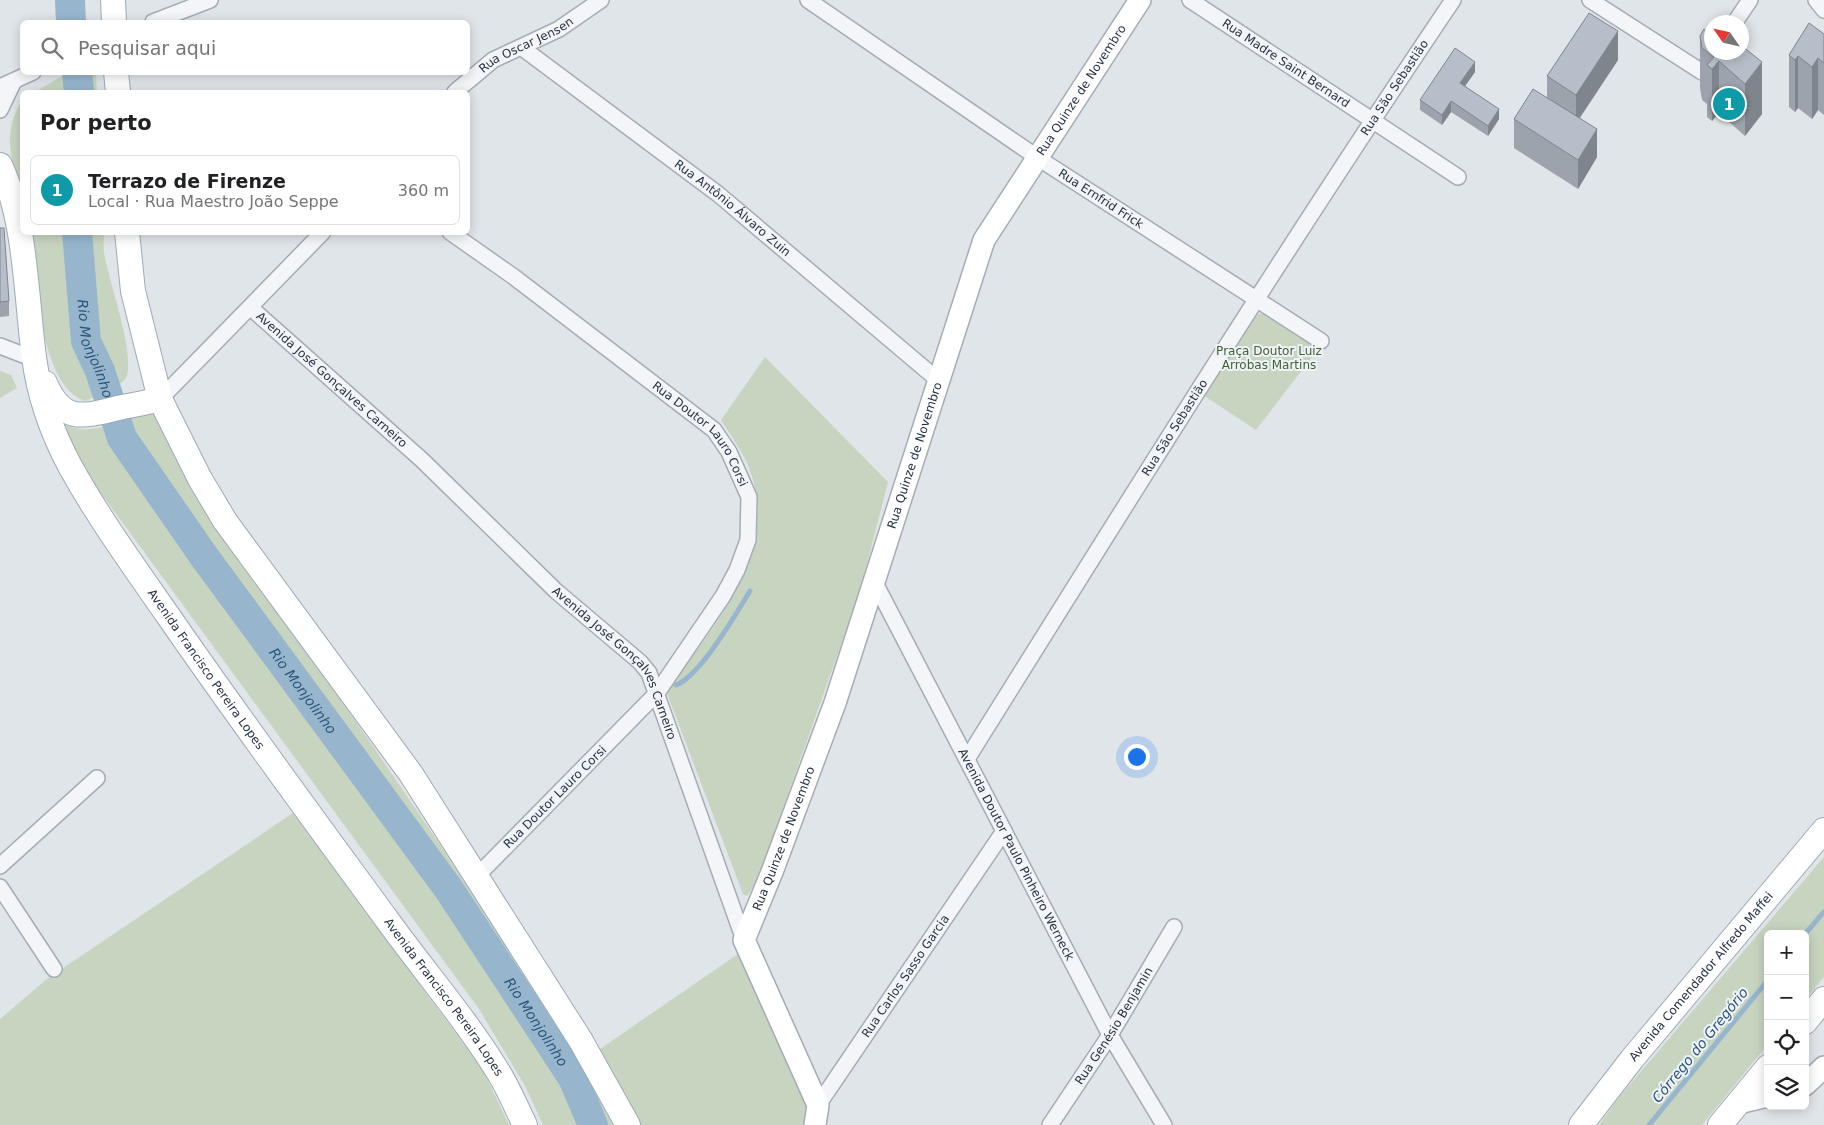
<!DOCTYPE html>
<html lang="pt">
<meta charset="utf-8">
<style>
body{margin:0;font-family:"DejaVu Sans",sans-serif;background:#f2f2f2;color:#202124}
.controls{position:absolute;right:15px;bottom:15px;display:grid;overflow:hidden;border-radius:8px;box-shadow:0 2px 12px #0003}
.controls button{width:45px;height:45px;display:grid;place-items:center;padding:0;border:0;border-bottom:1px solid #e0e0e0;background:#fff;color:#202124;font:25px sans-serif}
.compass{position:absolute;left:1704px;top:15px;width:45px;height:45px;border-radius:50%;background:#fff;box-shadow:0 2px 12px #0003;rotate:304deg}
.you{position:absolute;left:1136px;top:756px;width:18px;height:18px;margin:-12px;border:4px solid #fff;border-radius:50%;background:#1a73e8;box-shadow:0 0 0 8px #1a73e833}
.badge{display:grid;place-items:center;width:32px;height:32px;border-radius:50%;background:#dd375e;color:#fff;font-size:16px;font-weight:700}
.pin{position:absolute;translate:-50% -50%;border:2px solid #fff;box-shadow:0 1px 5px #0006}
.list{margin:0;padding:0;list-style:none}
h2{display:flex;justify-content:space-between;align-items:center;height:65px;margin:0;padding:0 20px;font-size:21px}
h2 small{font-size:16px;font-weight:400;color:#757577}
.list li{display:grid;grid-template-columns:32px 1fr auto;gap:15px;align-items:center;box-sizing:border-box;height:70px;margin:0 10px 10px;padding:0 10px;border:1px solid #e0e0e0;border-radius:8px}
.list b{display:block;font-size:19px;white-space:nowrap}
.list p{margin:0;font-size:16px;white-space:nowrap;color:#757577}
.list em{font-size:16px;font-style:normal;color:#757577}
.icon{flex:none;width:28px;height:28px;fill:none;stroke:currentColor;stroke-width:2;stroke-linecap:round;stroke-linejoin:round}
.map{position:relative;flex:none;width:1824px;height:1125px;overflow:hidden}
.search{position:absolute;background:#fff;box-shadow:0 2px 12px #0003;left:20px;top:20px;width:450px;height:55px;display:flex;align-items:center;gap:12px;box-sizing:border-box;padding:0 18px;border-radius:8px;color:#757577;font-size:19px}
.panel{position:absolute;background:#fff;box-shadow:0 2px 12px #0003;left:20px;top:90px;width:450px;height:145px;border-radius:8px}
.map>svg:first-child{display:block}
.green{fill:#c7d5c0}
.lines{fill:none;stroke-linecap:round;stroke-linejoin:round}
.stream{stroke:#97b6ce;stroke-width:5}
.river{stroke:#97b6ce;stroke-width:30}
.street-casing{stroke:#a4acb5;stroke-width:18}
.secondary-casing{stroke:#a4acb5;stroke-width:24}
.primary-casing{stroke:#9daab7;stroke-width:26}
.street{stroke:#f3f5f8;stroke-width:15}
.secondary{stroke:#fff;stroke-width:21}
.primary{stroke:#fff;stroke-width:24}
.wall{fill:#9da3ad}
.shaded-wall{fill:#7f858d}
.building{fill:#b6bec9;stroke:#7f858d}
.labels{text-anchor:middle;stroke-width:4;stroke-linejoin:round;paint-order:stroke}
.street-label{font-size:12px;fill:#263344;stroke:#eff3f8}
.park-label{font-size:12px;fill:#3f6132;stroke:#eff3f8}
.water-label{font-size:14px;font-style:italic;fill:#2c567c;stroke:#eff3f8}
</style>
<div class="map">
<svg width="1824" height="1125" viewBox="0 0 1824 1125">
<rect width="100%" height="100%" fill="#e0e5ea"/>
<!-- green -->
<g class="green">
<path d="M 69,72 L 96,73 L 97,92 L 35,92 Z"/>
<path d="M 22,100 L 22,200 C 13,159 0,138 22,100 Z"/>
<path d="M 29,233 L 104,233 C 104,239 103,246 104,252 C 108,280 136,354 126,378 C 122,386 95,396 86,401 C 40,390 35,272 29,233 Z"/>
<path d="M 1262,312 L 1319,348 L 1256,430 L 1203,395 L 1255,317 Z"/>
<path d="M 765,357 L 888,482 L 860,591 L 758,879 L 747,896 L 743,894 L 668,696 C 668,691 668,685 670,681 C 677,668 692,658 700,646 C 739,592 777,531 747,463 C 740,448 730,434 721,420 Z"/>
<path d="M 0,371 L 11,375 L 17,388 L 0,398 Z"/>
<path d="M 145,413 L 153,413 L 157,417 L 176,459 L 198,496 C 286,621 374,746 459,873 C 514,955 570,1036 613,1125 L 543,1125 L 525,1086 L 479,1009 L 81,466 L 61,423 C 88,438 118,422 145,413 Z"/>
<path d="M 293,813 L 483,1070 L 509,1125 L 0,1125 L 0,1019 L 47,979 Z"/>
<path d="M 1824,857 L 1824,977 L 1805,1000 L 1805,934 L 1768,934 L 1768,1044 L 1702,1125 L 1599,1125 L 1619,1097 Z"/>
<path d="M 738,954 L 807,1104 L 805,1125 L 636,1125 L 600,1049 Z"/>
</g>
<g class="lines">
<!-- stream -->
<g class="stream">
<path d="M 676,685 C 700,676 736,614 750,591"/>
<path d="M 1805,934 L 1824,912"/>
<path d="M 1649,1125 L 1768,980"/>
</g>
<!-- river -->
<g class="river">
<path d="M 70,0 L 71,22"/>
<path d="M 77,72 L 79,92"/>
<path id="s1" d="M 77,232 L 86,341 L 100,371 L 122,438 L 203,555 L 448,888 L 573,1078 L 593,1125"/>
</g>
<defs>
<g id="street">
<path id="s2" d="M 808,0 L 1038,158 L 1321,341"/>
<path id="s3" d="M 1190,0 L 1458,177"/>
<path d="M 1590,0 L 1702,72 L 1715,52"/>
<path d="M 1816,0 L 1824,10"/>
<path d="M 153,22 L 210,0"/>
<path d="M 1735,22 L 1750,0"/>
<path id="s4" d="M 521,47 L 718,194 L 938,380"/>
<path d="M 0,87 L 33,72"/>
<path id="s5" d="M 455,92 L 493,60 L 559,29 L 601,0"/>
<path d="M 0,110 L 13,83"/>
<path id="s6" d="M 450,232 L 514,277 L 714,430 L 729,452 L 749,497 L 748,540 L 737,570 L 723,596 L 657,693 L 475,878"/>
<path id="s7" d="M 251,308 L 422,460 L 556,591 L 640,662 L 649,673 L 744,940"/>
<path d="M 0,346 L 34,359"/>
<path d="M 160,399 L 323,232"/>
<path id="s8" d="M 875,583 L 1110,1035 L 1164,1125"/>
<path id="s9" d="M 967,759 C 1126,504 1285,249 1453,0"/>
<path d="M 0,866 L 97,778"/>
<path d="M 0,887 L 54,969"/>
<path id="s10" d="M 820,1111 L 818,1105 L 1004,831"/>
<path id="s11" d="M 1050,1125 L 1110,1035 L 1174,927"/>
</g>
<g id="secondary">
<path d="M 1805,1085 L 1824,1067"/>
<path d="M 1738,1103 L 1768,1096"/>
<path id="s12" d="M 815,1125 L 818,1105 L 744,940 L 772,872 L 835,703 L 984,240 L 1140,0"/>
</g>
<g id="primary">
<path d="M 113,0 L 114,22"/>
<path d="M 116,72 L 118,92"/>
<path id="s13" d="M 0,165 C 26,220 26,296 34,357 C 39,396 52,433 71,468 C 100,520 135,568 169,617 C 240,720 314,820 388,921 C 424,971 465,1018 497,1070 C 508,1087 516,1107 525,1125"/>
<path d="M 127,232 L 133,291 L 160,399 L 200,479 L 225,521 L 411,774 L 581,1041 L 628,1125"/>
<path d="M 45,383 C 62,423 82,417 118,408 C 132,405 146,403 160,399"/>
<path d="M 1805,1022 L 1824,999"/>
<path id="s14" d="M 1581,1125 L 1632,1059 L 1824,830"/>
<path d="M 1720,1125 L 1768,1067"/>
</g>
</defs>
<!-- street casing -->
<use href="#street" class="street-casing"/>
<!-- secondary casing -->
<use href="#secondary" class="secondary-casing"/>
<!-- primary casing -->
<use href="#primary" class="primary-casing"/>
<!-- street -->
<use href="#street" class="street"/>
<!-- secondary -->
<use href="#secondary" class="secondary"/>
<!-- primary -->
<use href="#primary" class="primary"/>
</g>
<!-- wall -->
<g class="wall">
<path d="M 1824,34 L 1824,115 L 1818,110 L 1812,119 L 1798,108 L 1795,112 L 1789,107 L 1789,55 Z"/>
<path d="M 1700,36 L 1712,52 L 1742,52 L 1762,114 L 1745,136 L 1719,113 L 1712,121 L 1707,117 L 1707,104 L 1702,100 L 1700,88 Z"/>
<path d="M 1618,60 L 1580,118 L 1597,157 L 1578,189 L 1514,148 L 1514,119 L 1547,98 L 1547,76 Z"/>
<path d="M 1475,72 L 1465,86 L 1499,119 L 1488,136 L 1451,112 L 1442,125 L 1420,110 L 1420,100 Z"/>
<path d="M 0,228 L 9,301 L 9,316 L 0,317 Z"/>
</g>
<!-- shaded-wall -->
<g class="shaded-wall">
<path d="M 1618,31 L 1618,60 L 1576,123 L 1576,95 Z"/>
<path d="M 1798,56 L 1798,108 L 1795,112 L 1795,60 Z"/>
<path d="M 1818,58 L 1818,110 L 1812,119 L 1812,67 Z"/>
<path d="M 1719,61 L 1719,113 L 1712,121 L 1712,69 Z"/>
<path d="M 1475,62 L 1475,72 L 1460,93 L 1460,83 Z"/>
<path d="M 1762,62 L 1762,114 L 1745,136 L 1745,84 Z"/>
<path d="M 1451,101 L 1451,112 L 1442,125 L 1442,115 Z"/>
<path d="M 1499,109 L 1499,119 L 1488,136 L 1488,126 Z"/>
<path d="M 1597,129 L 1597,157 L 1578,189 L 1578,160 Z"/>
</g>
<!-- building -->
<g class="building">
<path d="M 1589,13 L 1618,31 L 1576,95 L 1547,76 Z"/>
<path d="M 1809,23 L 1824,34 L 1824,63 L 1818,58 L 1812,67 L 1798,56 L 1795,60 L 1789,55 Z"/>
<path d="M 1704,29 L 1712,35 L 1712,52 L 1742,52 L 1742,46 L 1762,62 L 1745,84 L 1719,61 L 1712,69 L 1707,65 L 1714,57 L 1702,48 L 1700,36 Z"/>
<path d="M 1455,48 L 1475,62 L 1460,83 L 1499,109 L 1488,126 L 1451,101 L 1442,115 L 1420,100 Z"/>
<path d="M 1533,89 L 1597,129 L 1578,160 L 1514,119 Z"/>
<path d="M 0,228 L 4,228 L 9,301 L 0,302 Z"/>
</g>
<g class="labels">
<!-- street labels -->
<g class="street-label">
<text dy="4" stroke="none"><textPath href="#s5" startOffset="86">Rua Oscar Jensen</textPath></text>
<text dy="4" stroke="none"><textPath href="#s3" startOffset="115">Rua Madre Saint Bernard</textPath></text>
<text dy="4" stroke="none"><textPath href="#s9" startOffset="796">Rua São Sebastião</textPath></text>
<text dy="4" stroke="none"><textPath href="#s12" startOffset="1120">Rua Quinze de Novembro</textPath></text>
<text dy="4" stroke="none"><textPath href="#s2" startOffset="354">Rua Ernfrid Frick</textPath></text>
<text dy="4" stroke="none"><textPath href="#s4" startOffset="266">Rua Antônio Álvaro Zuin</textPath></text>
<text dy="4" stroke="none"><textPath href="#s7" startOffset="108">Avenida José Gonçalves Carneiro</textPath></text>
<text dy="4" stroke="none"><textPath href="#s9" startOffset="391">Rua São Sebastião</textPath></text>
<text dy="4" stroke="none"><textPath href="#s6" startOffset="324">Rua Doutor Lauro Corsi</textPath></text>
<text dy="4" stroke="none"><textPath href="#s12" startOffset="715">Rua Quinze de Novembro</textPath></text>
<text dy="4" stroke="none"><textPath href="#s7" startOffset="512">Avenida José Gonçalves Carneiro</textPath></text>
<text dy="4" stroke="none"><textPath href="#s13" startOffset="556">Avenida Francisco Pereira Lopes</textPath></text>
<text transform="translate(555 797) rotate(-45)" y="4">Rua Doutor Lauro Corsi</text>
<text dy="4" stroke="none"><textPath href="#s12" startOffset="310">Rua Quinze de Novembro</textPath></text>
<text dy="4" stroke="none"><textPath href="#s8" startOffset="306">Avenida Doutor Paulo Pinheiro Werneck</textPath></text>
<text dy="4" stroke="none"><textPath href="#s10" startOffset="162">Rua Carlos Sasso Garcia</textPath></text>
<text dy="4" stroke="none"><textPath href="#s14" startOffset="191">Avenida Comendador Alfredo Maffei</textPath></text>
<text dy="4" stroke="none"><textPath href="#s13" startOffset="961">Avenida Francisco Pereira Lopes</textPath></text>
<text dy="4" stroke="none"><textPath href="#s11" startOffset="118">Rua Genésio Benjamin</textPath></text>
</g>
<!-- park labels -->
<g class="park-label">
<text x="1269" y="355">Praça Doutor Luiz<tspan x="1269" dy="14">Arrobas Martins</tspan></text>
</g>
<!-- water labels -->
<g class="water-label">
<text dy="5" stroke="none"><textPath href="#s1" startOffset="119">Rio Monjolinho</textPath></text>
<text dy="5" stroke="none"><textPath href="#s1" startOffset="524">Rio Monjolinho</textPath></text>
<text dy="5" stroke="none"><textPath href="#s1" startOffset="929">Rio Monjolinho</textPath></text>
<text transform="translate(1700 1045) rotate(-51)" y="5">Córrego do Gregório</text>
</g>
</g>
</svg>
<div class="controls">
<button>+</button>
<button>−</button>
<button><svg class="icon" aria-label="locate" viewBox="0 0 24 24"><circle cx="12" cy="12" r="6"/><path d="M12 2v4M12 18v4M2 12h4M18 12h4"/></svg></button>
<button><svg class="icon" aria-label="layers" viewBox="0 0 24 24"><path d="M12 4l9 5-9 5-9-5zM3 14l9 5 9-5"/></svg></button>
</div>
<svg class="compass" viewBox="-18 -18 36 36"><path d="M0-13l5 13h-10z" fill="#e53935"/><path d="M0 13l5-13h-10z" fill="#757577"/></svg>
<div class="you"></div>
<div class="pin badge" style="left:1729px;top:104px;background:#0f9aa8">1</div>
<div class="search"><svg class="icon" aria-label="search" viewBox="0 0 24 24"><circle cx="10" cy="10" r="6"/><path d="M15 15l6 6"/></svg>Pesquisar aqui</div>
<section class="panel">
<h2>Por perto<small></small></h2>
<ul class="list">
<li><span class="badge" style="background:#0f9aa8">1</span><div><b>Terrazo de Firenze</b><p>Local · Rua Maestro João Seppe</p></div><em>360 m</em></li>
</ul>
</section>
</div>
